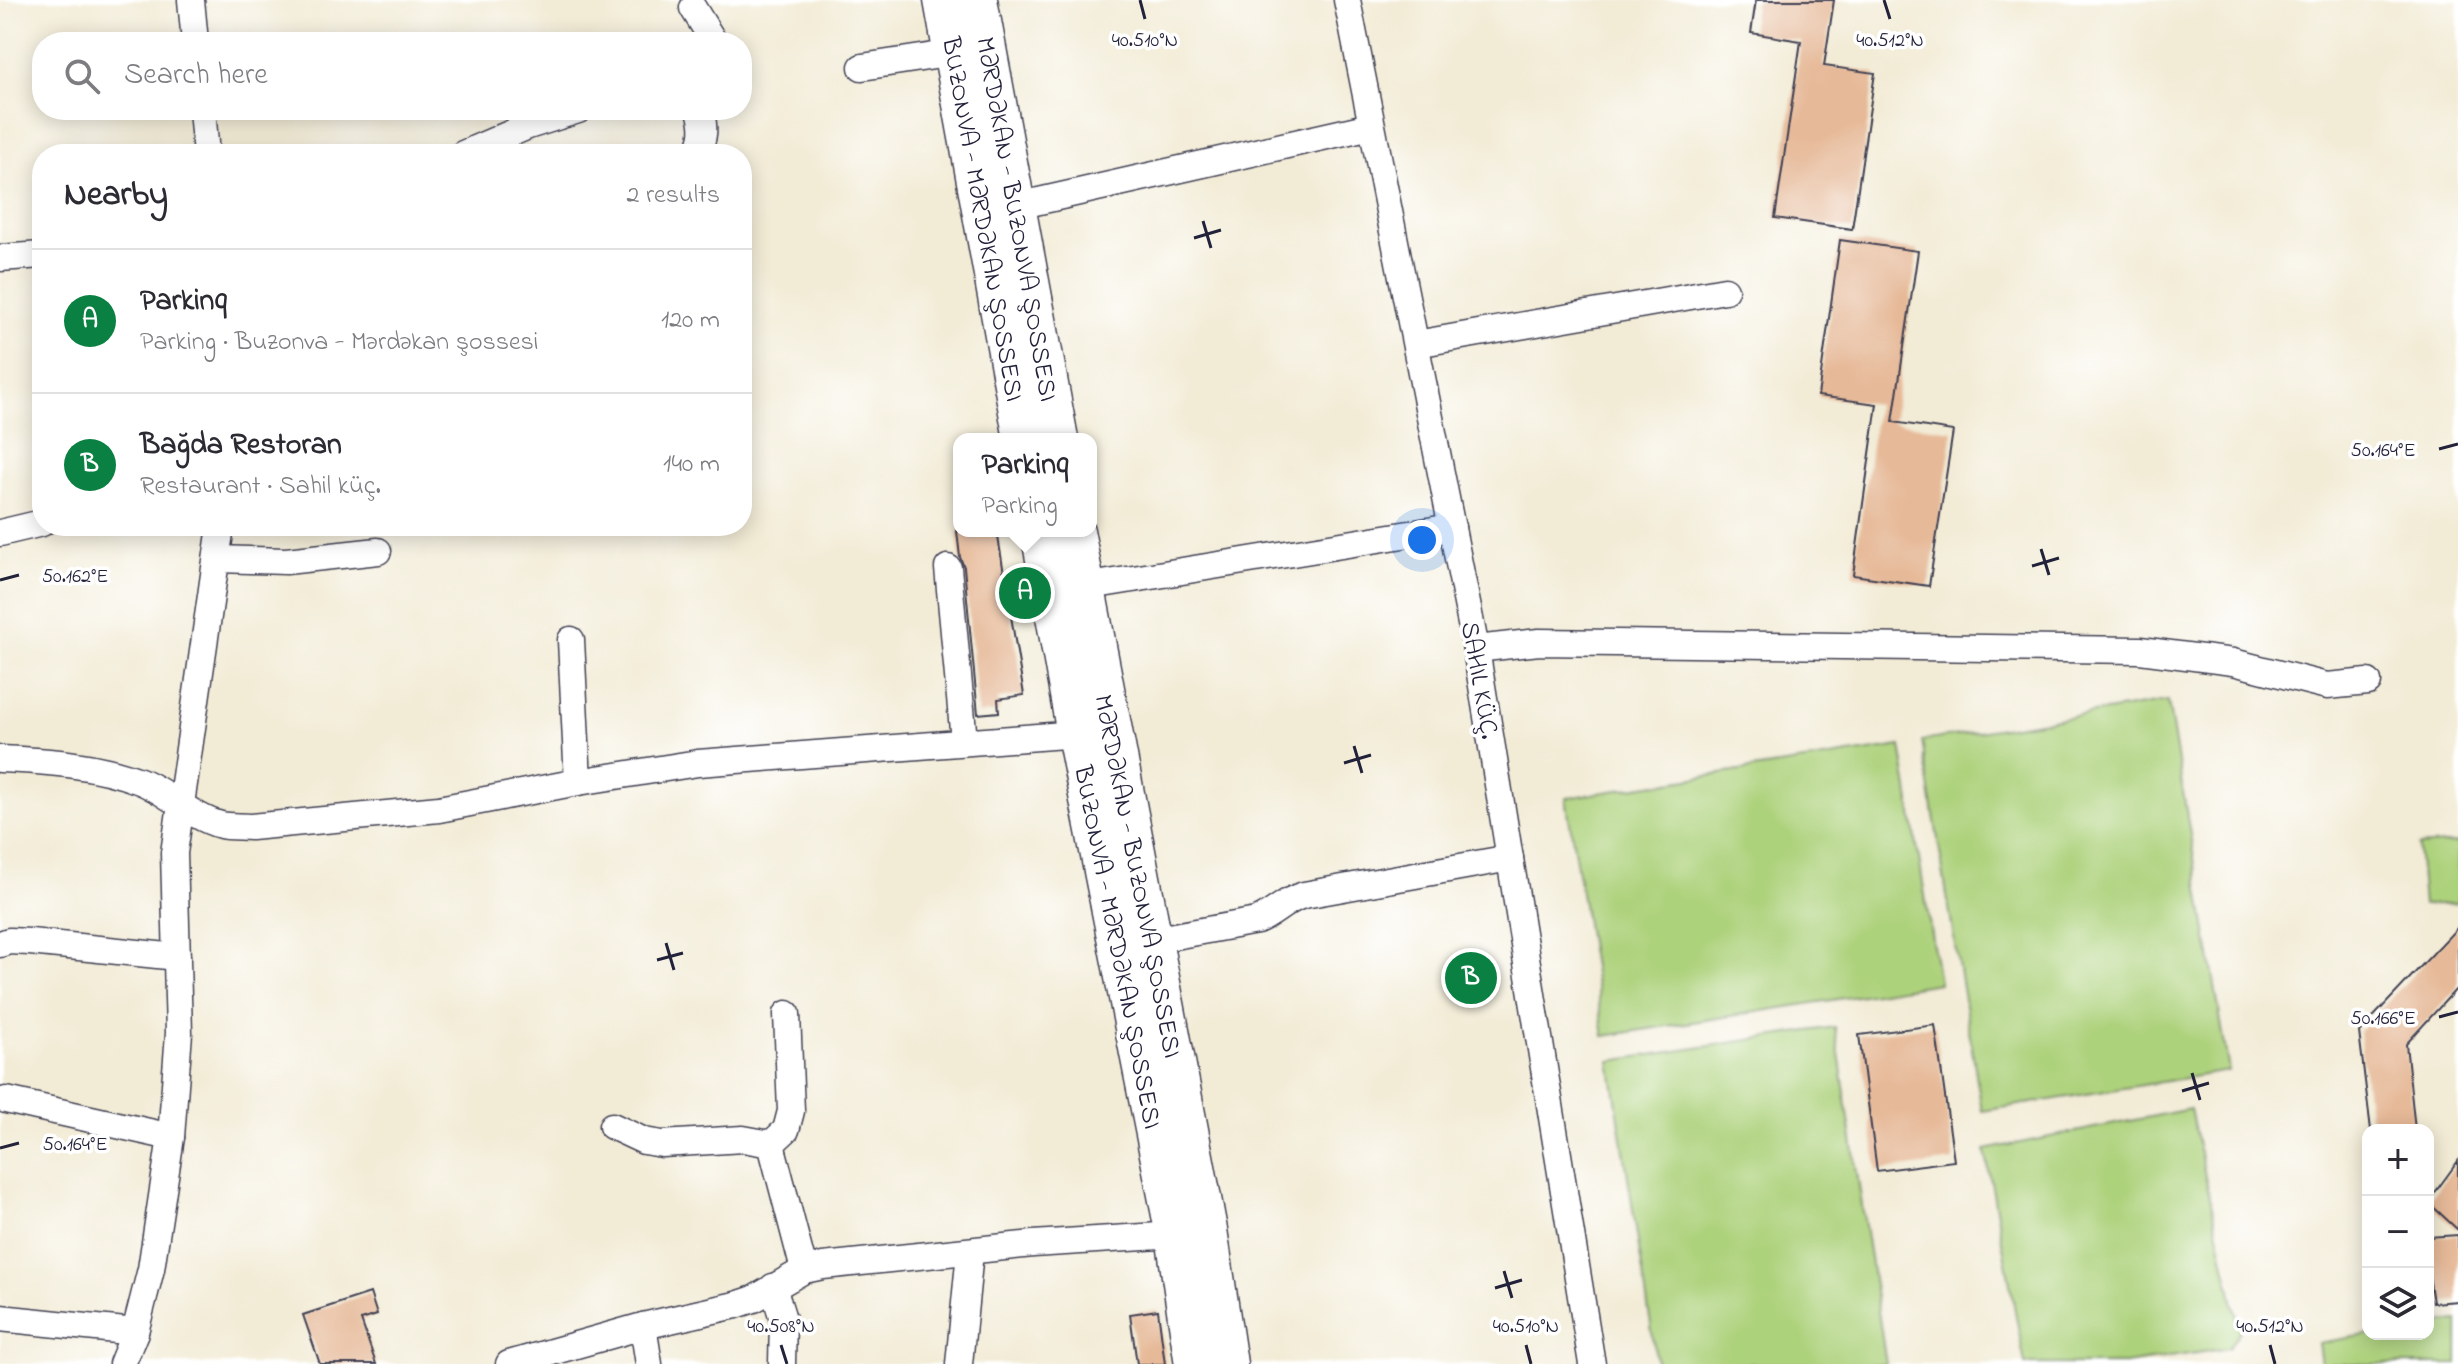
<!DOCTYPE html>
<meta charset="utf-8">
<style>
body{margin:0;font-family:"Indie Flower",sans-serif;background:#f7f7f7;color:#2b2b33}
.controls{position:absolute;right:24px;bottom:24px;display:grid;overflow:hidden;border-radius:16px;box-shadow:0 4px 20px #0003}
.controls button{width:72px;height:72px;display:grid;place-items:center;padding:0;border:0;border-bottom:2px solid #e1e1e2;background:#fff;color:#2b2b33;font:40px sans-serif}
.you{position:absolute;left:1422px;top:540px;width:28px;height:28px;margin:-20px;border:6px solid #fff;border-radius:50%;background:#1a73e8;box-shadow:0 0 0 12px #1a73e833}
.badge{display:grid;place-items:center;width:52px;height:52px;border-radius:50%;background:#0b8043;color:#fff;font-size:26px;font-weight:700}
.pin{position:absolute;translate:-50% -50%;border:4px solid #fff;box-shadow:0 2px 8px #0006}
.popup{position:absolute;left:953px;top:433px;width:144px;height:104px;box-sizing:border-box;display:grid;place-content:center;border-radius:16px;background:#fff;filter:drop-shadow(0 2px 6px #0005);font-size:26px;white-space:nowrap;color:#7c7c81}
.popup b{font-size:30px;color:#2b2b33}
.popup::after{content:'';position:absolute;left:50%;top:100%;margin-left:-16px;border:16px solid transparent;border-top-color:#fff}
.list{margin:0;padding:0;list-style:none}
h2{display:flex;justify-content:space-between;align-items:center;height:104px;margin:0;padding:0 32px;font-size:34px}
h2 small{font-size:26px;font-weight:400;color:#7c7c81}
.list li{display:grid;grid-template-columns:52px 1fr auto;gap:24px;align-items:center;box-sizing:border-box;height:144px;padding:0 32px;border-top:2px solid #e1e1e2}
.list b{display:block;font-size:30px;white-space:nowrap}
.list p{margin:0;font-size:26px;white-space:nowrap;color:#7c7c81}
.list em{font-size:26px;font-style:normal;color:#7c7c81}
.icon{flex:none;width:44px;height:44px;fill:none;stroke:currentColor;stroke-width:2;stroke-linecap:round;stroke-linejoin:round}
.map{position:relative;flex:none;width:2458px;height:1364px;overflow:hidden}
.search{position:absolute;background:#fff;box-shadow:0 4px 20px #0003;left:32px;top:32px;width:720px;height:88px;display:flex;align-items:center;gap:20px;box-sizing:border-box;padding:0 28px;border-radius:32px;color:#7c7c81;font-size:30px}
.panel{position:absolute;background:#fff;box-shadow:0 4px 20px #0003;left:32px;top:144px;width:720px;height:392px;border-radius:32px}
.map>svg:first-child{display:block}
.green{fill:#add27b;stroke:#687a5b;stroke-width:2}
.building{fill:#e6b998}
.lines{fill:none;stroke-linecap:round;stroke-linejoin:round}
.minor-casing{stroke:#414052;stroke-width:29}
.primary-casing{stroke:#414052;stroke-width:43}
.minor{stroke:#fff;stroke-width:26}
.primary{stroke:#fff;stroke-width:40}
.ticks{fill:none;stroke:#22223b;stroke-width:3}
.labels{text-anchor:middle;stroke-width:7;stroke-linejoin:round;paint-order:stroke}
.street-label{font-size:26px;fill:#22223b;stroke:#fff}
.ticks-label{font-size:20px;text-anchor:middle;fill:#22223b;stroke:#fff;stroke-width:7;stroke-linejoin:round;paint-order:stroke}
</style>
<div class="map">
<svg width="2458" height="1364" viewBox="0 0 2458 1364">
<rect width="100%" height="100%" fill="#fff"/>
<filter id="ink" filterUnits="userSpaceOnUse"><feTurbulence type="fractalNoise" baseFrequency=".0125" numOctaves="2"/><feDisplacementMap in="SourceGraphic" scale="16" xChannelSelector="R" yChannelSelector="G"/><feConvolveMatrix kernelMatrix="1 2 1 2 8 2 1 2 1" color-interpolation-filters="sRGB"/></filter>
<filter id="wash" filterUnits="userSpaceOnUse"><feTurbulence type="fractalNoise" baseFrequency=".006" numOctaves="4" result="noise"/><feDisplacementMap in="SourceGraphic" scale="32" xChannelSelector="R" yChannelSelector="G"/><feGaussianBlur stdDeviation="1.8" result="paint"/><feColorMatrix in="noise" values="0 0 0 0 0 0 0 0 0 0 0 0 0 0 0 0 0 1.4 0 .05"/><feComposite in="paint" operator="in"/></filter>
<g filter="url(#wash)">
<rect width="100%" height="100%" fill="#f2ebd5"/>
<!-- green -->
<g class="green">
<path d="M 2168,701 L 2229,1071 L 1982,1111 L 1922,741 Z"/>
<path d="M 1901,746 L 1939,983 L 1604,1036 L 1566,798 Z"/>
<path d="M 2458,843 L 2458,903 L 2423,905 L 2418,846 Z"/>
<path d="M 1835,1027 L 1886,1364 L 1657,1364 L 1610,1061 Z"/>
<path d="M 2190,1109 L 2240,1331 L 2228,1348 L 2125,1364 L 2025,1364 L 1985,1150 Z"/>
<path d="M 2458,1321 L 2458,1364 L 2321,1364 L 2318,1343 L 2372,1334 L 2428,1334 L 2428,1325 Z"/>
</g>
<g id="blocks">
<!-- building -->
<g class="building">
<path d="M 1756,0 L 1834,0 L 1824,66 L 1875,73 L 1852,229 L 1775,218 L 1801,41 L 1751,33 Z"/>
<path d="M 1840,240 L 1918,251 L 1893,422 L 1953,431 L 1929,586 L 1853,575 L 1877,404 L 1818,396 Z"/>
<path d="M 957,531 L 997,531 L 1024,695 L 998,699 L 999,712 L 978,714 L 964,567 L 960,557 Z"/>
<path d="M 2458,927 L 2458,987 L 2406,1044 L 2415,1130 L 2371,1130 L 2359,1032 Z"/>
<path d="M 1935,1025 L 1954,1161 L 1877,1171 L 1859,1035 Z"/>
<path d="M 2458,1161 L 2458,1230 L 2428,1202 Z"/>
<path d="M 2458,1235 L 2458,1301 L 2433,1303 L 2428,1268 L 2428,1237 Z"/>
<path d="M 370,1293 L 377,1315 L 361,1320 L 376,1364 L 320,1364 L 303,1315 Z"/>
<path d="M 1158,1310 L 1165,1364 L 1137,1364 L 1130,1314 Z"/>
</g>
</g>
</g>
<g filter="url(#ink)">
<use href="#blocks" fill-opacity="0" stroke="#414052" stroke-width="2"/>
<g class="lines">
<defs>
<g id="minor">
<path d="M 191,0 L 195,42"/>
<path d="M 1347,0 L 1476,649 L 1592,1364"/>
<path d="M 693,8 L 714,42"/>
<path d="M 862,67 L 954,53"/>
<path d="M 202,110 L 206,154"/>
<path d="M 463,154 L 528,126 L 578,110"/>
<path d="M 696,154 C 705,138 705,127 700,110"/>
<path d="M 1017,206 L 1371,126"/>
<path d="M 0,258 L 42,255"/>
<path d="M 1416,344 L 1725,290"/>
<path d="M 0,533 L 42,523"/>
<path d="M 218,559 L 286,561 L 378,551"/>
<path d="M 948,568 L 964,741"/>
<path d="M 1084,587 L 1452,527"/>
<path d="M 571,640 L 578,782"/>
<path d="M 1476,649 L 1539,642 L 2140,650 L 2233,662 L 2327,686 L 2368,682"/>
<path d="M 0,759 C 47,761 95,764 140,781 C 168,792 191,817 221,825 C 230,827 241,826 251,827 L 439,809 L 578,782 L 698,763 L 1077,734"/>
<path d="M 1152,940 L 1257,921 C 1274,914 1285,900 1304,895 L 1510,858"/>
<path d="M 0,944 L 9,941 L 30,942 L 177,957"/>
<path d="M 6,1100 L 171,1137"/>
<path d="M 612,1126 L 644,1141 L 662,1144 L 743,1139 L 771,1144 L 804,1270"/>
<path d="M 771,1144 L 786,1130 L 791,1111 L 787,1014"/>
<path d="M 773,1287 L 783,1319 L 782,1364"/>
<path d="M 0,1318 L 135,1332"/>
<path d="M 643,1326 L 649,1364"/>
<path d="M 122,1364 L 135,1332 L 151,1269 L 171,1137 L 179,1033 L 174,853 L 221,526"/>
<path d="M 509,1364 L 643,1326 L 736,1305 L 754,1299 L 804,1270 L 823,1266 L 1033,1244 L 1176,1235"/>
<path d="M 959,1364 L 970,1252"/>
</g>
<g id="primary">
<path d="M 944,0 L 1024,439"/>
<path d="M 977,0 L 1058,439"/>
<path d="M 1041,531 L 1077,734 L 1176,1235 L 1195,1364"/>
<path d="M 1074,531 L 1207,1230 L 1227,1364"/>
</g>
</defs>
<!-- minor casing -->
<use href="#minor" class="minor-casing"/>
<!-- primary casing -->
<use href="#primary" class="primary-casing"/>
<!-- minor -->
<use href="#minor" class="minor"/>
<!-- primary -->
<use href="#primary" class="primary"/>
</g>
</g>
<!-- ticks -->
<path class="ticks" d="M 1140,0 L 1145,19M 1884,0 L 1890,19M 1203,221 L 1211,248M 1194,238 L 1221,230M 2439,449 L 2458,444M 2041,549 L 2049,575M 2032,566 L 2059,558M 0,580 L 19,575M 1354,746 L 1362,773M 1344,763 L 1371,755M 666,943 L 674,970M 657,960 L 683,953M 2439,1017 L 2458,1012M 2192,1073 L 2200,1100M 2182,1091 L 2209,1083M 0,1148 L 19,1143M 1504,1271 L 1512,1298M 1495,1288 L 1522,1280M 781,1345 L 787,1364M 1526,1345 L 1531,1364M 2270,1345 L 2275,1364"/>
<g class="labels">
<!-- street labels -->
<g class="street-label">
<text transform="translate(984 219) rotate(80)" y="9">BUZONVA - MƏRDƏKAN ŞOSSESI</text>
<text transform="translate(1018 219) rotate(80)" y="9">MƏRDƏKAN - BUZONVA ŞOSSESI</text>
<text transform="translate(1481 680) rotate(80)" y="9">SAHIL KÜÇ.</text>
<text transform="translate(1139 876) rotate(79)" y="9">MƏRDƏKAN - BUZONVA ŞOSSESI</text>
<text transform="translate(1119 947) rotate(79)" y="9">BUZONVA - MƏRDƏKAN ŞOSSESI</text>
</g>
</g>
<g class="ticks-label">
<text x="1145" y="46">40.510°N</text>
<text x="1890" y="46">40.512°N</text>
<text x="2383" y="456">50.164°E</text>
<text x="75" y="582">50.162°E</text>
<text x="2383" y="1024">50.166°E</text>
<text x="75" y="1150">50.164°E</text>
<text x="781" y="1332">40.508°N</text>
<text x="1526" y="1332">40.510°N</text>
<text x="2270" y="1332">40.512°N</text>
</g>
</svg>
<div class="controls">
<button>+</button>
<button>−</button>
<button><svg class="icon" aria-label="layers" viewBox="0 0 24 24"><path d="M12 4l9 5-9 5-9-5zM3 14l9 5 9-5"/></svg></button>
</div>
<div class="you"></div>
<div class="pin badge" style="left:1025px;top:593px">A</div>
<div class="popup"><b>Parkinq</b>Parking</div>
<div class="pin badge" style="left:1471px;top:978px">B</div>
<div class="search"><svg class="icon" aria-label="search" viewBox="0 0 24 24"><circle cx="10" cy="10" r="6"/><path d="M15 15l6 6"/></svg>Search here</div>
<section class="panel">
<h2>Nearby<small>2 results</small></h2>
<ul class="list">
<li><span class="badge">A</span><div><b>Parkinq</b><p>Parking · Buzonva - Mərdəkan şossesi</p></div><em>120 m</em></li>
<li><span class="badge">B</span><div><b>Bağda Restoran</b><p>Restaurant · Sahil küç.</p></div><em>140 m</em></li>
</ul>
</section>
</div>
